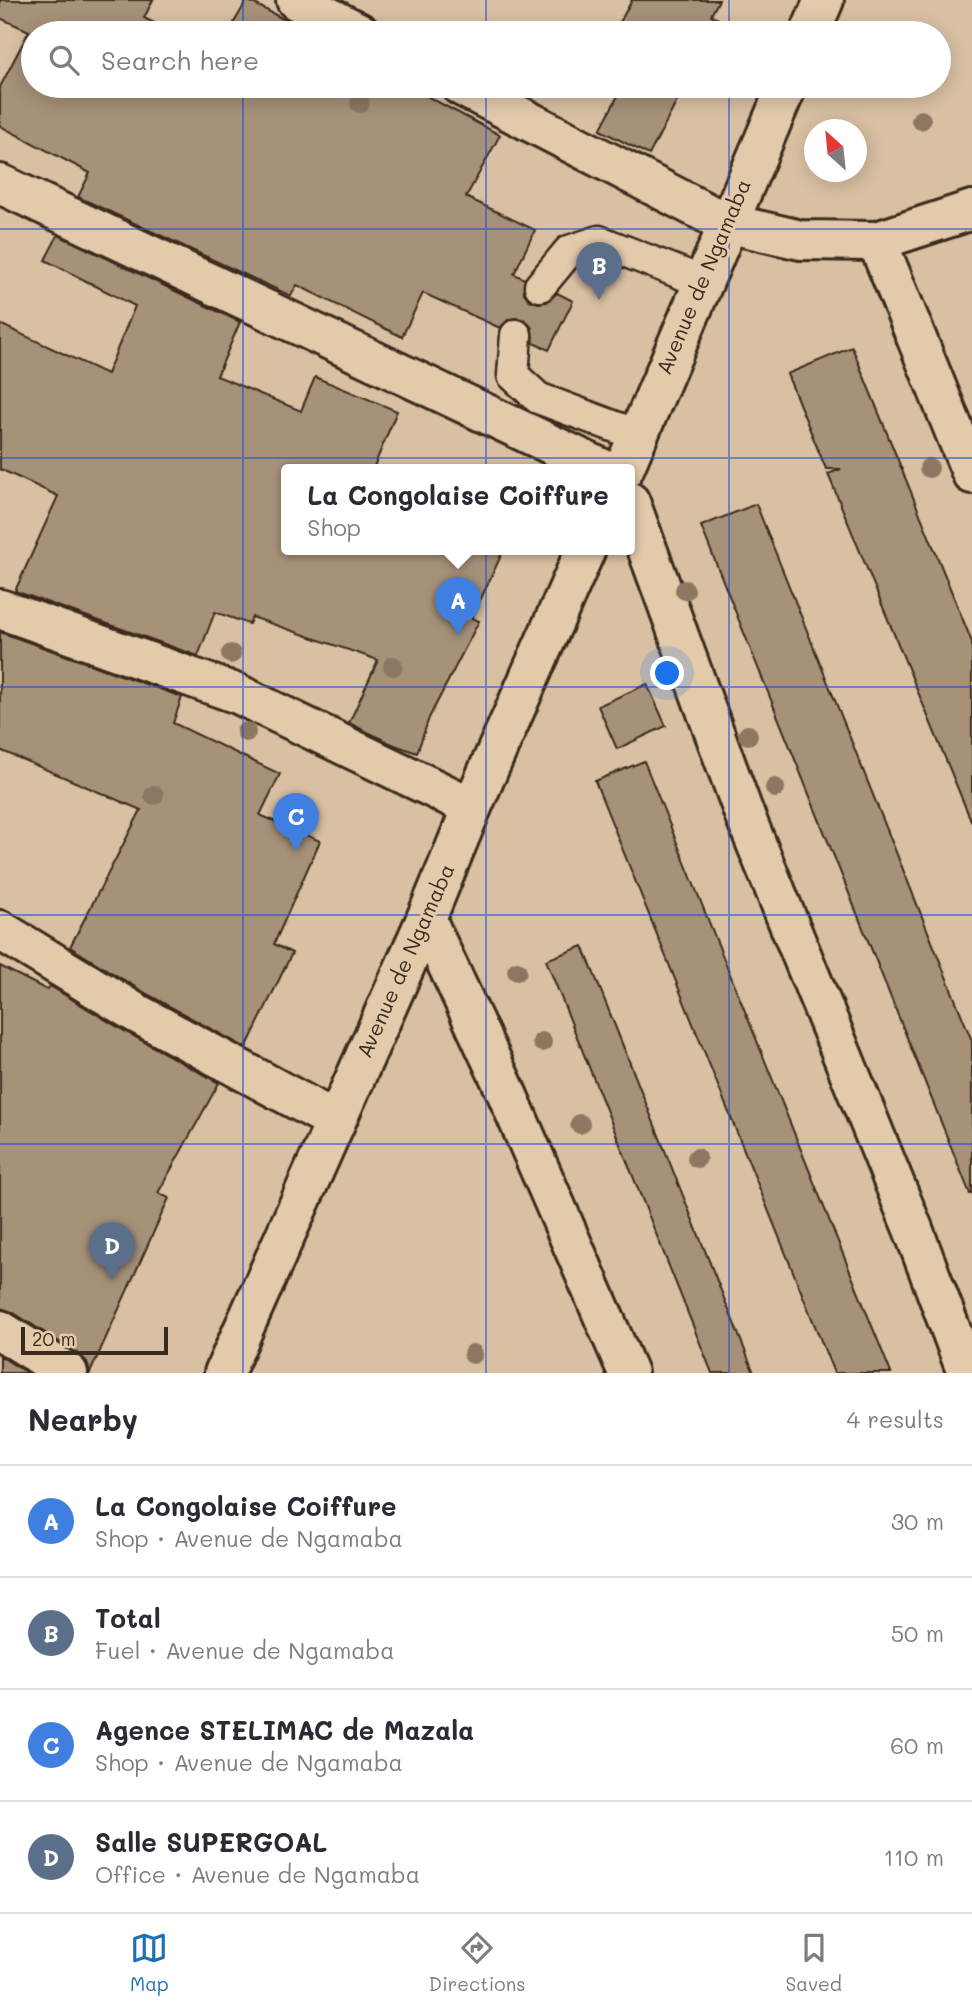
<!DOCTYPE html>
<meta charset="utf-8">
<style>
body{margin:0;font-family:Mali,sans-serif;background:#f2f2f3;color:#2b2b33}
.compass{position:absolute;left:804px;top:119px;width:63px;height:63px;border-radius:50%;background:#fff;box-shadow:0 4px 18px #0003;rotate:333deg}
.scale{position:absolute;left:21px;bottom:18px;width:147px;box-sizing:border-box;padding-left:7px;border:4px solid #3b2a1e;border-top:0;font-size:19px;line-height:24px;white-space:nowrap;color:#3b2a1e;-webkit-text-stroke:5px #e3caab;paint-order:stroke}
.you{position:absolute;left:668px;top:674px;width:24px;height:24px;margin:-18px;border:5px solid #fff;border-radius:50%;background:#1a73e8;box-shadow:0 0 0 10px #1a73e833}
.badge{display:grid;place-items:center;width:46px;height:46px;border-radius:50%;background:#1f6fb2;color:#fff;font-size:23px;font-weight:700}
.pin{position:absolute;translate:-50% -58px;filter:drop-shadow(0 2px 4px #0008)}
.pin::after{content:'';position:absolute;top:37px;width:24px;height:21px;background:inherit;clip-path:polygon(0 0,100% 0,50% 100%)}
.popup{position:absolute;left:281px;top:464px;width:354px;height:91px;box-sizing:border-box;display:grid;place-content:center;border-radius:7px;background:#fff;filter:drop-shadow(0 2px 5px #0005);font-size:23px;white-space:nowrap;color:#7c7c81}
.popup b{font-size:26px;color:#2b2b33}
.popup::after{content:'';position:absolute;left:50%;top:100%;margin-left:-14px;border:14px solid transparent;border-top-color:#fff}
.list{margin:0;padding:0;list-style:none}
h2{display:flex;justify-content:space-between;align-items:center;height:91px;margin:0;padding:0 28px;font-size:30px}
h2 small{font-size:23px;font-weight:400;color:#7c7c81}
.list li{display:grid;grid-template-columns:46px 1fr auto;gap:21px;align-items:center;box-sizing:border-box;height:112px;padding:0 28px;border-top:2px solid #e1e1e2}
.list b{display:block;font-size:26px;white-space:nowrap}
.list p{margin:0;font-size:23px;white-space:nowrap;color:#7c7c81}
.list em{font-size:23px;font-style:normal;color:#7c7c81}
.icon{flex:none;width:38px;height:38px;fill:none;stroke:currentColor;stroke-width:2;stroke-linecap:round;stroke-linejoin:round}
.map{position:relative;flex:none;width:972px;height:1373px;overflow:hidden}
.search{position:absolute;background:#fff;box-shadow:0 4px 18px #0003;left:21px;right:21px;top:21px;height:77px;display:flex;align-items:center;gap:18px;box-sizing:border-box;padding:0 24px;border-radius:38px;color:#7c7c81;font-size:26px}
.sheet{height:539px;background:#fff}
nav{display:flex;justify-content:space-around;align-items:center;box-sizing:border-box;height:98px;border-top:2px solid #e1e1e2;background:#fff;font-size:19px;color:#7c7c81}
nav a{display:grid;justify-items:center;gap:4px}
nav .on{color:#1f6fb2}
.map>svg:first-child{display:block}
.building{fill:#a79179;stroke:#3b2a1e;stroke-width:2}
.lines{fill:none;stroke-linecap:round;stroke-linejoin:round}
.service-casing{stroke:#3b2a1e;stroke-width:35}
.minor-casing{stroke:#3b2a1e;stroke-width:44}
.secondary-casing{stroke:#3b2a1e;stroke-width:44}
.service{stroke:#e3caab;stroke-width:30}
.minor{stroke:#e3caab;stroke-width:38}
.secondary{stroke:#e3caab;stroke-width:38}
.tree{fill:#8d7763}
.grid{fill:none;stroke:#1d4ed8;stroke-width:2;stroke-opacity:0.55}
.labels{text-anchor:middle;stroke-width:6;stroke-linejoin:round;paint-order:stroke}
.street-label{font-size:21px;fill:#3b2a1e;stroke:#e3caab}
</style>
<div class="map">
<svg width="972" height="1373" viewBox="0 0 972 1373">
<rect width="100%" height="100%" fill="#d9c0a3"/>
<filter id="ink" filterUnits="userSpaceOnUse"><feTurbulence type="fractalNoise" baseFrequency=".0143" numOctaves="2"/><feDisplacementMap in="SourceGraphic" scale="14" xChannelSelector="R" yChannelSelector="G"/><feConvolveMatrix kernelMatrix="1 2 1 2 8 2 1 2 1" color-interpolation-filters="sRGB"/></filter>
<g filter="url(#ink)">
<!-- building -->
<g class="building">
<path d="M 0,0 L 153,0 L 144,18 L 175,33 L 33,33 L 33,86 L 408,86 L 500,135 L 466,197 L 535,230 L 514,274 L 525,279 L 524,293 L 529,300 L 538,303 L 547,302 L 557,293 L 573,301 L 549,350 L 533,343 L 532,328 L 525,320 L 517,318 L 509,319 L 500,328 L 423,293 L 402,337 L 297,285 L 291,296 L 78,197 L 90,173 L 0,126 L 0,87 L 29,31 L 0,18 Z"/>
<path d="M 247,0 L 310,33 L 228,33 Z"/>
<path d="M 632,0 L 719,0 L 711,15 L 720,20 L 712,33 L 614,33 Z"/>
<path d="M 612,86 L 685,86 L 649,155 L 600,130 L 621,90 Z"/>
<path d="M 58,235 L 240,322 L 217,376 L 301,411 L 315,377 L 397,411 L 373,469 L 286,469 L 286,549 L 504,549 L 472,618 L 479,621 L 429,718 L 417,753 L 392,744 L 349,723 L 378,660 L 252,617 L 249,624 L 215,612 L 198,656 L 15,591 L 58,496 L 0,469 L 0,324 L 107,374 L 135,306 L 45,260 Z"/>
<path d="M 852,347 L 972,642 L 972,823 L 828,474 L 841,469 L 826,469 L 787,374 Z"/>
<path d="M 756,504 L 972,1041 L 972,1194 L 970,1194 L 701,526 Z"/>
<path d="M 0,632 L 182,697 L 173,723 L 280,774 L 260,815 L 320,841 L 274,944 L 292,953 L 246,1048 L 147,994 L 70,947 L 141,810 L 0,750 Z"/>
<path d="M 647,684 L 666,726 L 617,749 L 598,706 Z"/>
<path d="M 644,761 L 891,1373 L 834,1373 L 595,781 Z"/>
<path d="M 583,946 L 754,1373 L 712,1373 L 546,960 Z"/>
<path d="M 0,966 L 47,990 L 50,986 L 126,1032 L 219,1083 L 158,1193 L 169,1198 L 90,1373 L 87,1362 L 80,1355 L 12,1312 L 0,1308 Z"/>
<path d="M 0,1356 L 27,1373 L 0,1373 Z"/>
</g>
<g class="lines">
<defs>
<g id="service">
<path d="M 540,286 L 569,251 L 599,241 L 703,282"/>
<path d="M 516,335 L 513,375 L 538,398 L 637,435"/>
</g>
<g id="minor">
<path d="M 296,0 L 360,33"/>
<path d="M 461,86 L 726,223 L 801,240 L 877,241 L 972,210"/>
<path d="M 0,184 L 603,469"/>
<path d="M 877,241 L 972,474"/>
<path d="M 630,502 L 743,811 L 913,1229 L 967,1373"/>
<path d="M 0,609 L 238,694 L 472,807"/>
<path d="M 426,919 L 504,1087 L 628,1373"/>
<path d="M 0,930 L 136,1013 L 336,1121"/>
<path d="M 0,1330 L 68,1373"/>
</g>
<g id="secondary">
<path d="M 810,33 L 824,0"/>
<path d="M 624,469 L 787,86"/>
<path d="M 224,1373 L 426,919 L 472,807 L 586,549"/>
</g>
</defs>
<!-- service casing -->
<use href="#service" class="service-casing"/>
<!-- minor casing -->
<use href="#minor" class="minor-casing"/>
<!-- secondary casing -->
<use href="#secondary" class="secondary-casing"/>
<!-- service -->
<use href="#service" class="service"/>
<!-- minor -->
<use href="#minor" class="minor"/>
<!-- secondary -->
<use href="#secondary" class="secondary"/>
</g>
<!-- trees -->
<g class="tree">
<circle cx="360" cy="103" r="10"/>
<circle cx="921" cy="120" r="10"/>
<circle cx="929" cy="468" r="10"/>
<circle cx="685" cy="590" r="10"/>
<circle cx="231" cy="654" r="10"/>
<circle cx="393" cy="666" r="10"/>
<circle cx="246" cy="732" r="10"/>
<circle cx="748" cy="735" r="10"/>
<circle cx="775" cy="788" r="10"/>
<circle cx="154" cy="795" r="10"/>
<circle cx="517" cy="971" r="10"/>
<circle cx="542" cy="1042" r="10"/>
<circle cx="580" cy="1124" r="10"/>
<circle cx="697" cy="1158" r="10"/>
<circle cx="473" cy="1354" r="10"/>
</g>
</g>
<!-- grid -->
<path class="grid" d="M 243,0 L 243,33M 486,0 L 486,33M 729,0 L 729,33M 243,86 L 243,1373M 486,86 L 486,1373M 729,86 L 729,1373M 0,229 L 972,229M 0,458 L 972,458M 0,687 L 972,687M 0,915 L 972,915M 0,1144 L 972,1144"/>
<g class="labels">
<!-- street labels -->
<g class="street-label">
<text transform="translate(704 277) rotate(-67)" y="7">Avenue de Ngamaba</text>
<text transform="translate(406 961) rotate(-66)" y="7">Avenue de Ngamaba</text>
</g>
</g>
</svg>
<svg class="compass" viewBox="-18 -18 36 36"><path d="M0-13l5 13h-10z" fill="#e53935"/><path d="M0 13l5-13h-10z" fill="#7c7c81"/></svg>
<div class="scale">20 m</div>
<div class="you"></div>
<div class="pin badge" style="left:458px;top:635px;background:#3f7fe0">A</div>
<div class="popup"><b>La Congolaise Coiffure</b>Shop</div>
<div class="pin badge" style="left:599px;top:300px;background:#5c6f8a">B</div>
<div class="pin badge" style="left:296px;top:851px;background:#3f7fe0">C</div>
<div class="pin badge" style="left:112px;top:1280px;background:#5c6f8a">D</div>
<div class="search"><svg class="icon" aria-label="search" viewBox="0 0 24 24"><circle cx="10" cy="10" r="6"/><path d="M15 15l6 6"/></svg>Search here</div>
</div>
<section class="sheet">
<h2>Nearby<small>4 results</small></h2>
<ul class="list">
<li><span class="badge" style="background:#3f7fe0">A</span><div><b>La Congolaise Coiffure</b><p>Shop · Avenue de Ngamaba</p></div><em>30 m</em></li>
<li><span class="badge" style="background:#5c6f8a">B</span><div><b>Total</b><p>Fuel · Avenue de Ngamaba</p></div><em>50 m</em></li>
<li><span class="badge" style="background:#3f7fe0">C</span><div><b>Agence STELIMAC de Mazala</b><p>Shop · Avenue de Ngamaba</p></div><em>60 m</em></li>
<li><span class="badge" style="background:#5c6f8a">D</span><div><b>Salle SUPERGOAL</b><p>Office · Avenue de Ngamaba</p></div><em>110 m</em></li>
</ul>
</section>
<nav>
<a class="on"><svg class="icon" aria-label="map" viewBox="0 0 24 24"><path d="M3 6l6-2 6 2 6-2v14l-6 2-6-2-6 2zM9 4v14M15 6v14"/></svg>Map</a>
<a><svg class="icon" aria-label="directions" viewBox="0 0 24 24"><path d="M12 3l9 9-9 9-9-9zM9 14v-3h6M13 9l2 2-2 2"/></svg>Directions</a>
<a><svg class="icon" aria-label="saved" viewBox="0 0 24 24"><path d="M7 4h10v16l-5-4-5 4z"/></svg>Saved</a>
</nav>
